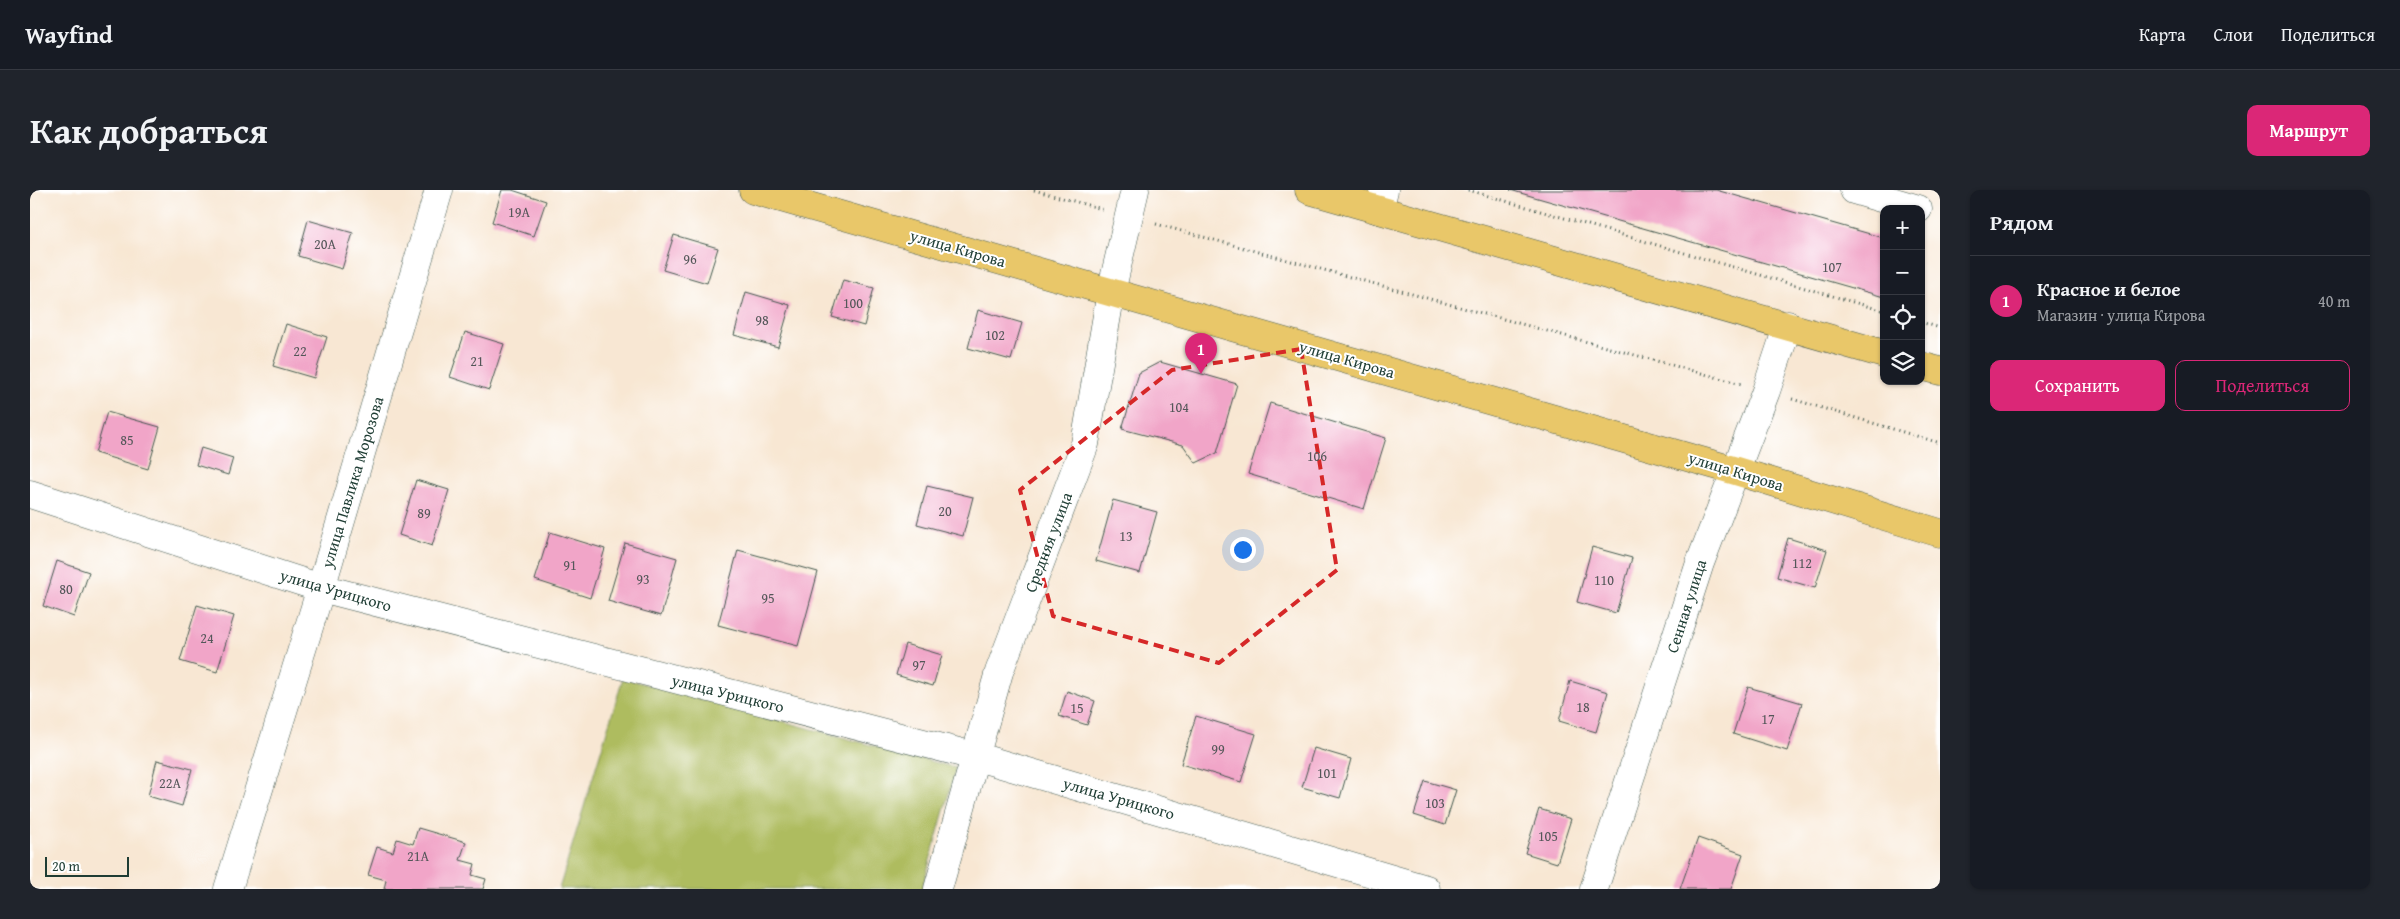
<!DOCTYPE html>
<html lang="ru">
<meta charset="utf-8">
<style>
body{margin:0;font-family:"Gentium Book Plus",serif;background:#20242c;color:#f1f3f6}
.controls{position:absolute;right:15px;top:15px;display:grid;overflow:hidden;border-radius:10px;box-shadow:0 1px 4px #0004}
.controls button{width:45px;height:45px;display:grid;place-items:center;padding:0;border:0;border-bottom:1px solid #363941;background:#171b24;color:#f1f3f6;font:25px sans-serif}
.scale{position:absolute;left:15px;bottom:12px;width:84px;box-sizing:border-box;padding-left:5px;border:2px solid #1f3d34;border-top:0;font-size:14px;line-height:18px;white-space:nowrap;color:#1f3d34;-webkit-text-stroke:4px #fff;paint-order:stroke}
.you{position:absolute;left:1212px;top:359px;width:18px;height:18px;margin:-12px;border:4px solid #fff;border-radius:50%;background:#1a73e8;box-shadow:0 0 0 8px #1a73e833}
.badge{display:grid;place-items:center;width:32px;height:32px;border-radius:50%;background:#db2777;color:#fff;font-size:16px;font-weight:700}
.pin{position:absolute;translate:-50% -41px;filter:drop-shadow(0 1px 2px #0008)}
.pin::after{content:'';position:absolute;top:26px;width:18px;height:15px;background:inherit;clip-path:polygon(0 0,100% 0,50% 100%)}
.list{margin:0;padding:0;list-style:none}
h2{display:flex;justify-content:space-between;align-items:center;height:65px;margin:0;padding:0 20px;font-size:21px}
h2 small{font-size:16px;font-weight:400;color:#9ea1a6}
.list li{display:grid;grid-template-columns:32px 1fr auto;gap:15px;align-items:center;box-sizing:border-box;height:90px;padding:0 20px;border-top:1px solid #363941}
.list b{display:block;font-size:19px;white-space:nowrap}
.list p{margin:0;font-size:16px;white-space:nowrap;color:#9ea1a6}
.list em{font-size:16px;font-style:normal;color:#9ea1a6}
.actions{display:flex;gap:10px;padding:15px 20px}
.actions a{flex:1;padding:11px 0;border:1px solid #db2777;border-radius:10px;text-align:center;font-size:18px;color:#db2777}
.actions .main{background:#db2777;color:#fff}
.icon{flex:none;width:28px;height:28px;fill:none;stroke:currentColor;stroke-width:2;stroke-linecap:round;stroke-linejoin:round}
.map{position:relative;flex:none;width:1910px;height:699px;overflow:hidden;border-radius:10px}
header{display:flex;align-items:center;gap:30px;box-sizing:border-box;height:70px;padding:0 25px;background:#171b24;border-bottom:1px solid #363941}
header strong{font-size:24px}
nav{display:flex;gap:28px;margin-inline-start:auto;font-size:18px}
.intro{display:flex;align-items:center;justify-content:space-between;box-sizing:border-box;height:120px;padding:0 30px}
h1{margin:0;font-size:35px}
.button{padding:12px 22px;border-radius:10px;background:#db2777;color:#fff;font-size:18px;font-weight:700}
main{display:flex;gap:30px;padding:0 30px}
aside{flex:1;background:#171b24;border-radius:10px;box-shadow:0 1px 4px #0004}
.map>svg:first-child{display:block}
.green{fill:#aebc5e;stroke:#667c49}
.building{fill:#f1a5c8}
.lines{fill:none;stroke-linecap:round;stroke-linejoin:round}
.minor-casing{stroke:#40564c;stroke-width:29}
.major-casing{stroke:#40564c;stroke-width:29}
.path{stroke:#40564c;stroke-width:3;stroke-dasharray:1 4;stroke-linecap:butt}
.minor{stroke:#fff;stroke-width:28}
.major{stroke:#e9c769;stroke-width:28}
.marked{fill:none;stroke:#d62828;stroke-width:4;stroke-dasharray:10 6;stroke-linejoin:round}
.labels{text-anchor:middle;stroke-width:4;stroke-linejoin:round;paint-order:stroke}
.number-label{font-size:14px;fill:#545759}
.street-label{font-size:16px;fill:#1f3d34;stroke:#fff}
</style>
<header>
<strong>Wayfind</strong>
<nav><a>Карта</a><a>Слои</a><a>Поделиться</a></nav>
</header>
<div class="intro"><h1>Как добраться</h1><a class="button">Маршрут</a></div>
<main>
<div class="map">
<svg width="1910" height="699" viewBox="0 0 1910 699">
<rect width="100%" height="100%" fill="#fff"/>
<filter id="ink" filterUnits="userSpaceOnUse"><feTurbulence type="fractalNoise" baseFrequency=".02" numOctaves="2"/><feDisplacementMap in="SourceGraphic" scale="10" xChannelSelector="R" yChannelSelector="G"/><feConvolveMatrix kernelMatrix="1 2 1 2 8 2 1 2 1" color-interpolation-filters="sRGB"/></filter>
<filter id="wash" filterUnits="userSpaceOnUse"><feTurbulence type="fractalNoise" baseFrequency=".0096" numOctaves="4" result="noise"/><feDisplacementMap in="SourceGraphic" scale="20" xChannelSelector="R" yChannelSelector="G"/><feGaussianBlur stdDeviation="1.12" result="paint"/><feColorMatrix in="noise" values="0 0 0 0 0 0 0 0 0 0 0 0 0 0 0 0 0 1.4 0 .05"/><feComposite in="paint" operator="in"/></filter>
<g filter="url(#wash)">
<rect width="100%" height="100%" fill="#f8e7d3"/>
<!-- green -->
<path class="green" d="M 593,488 L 926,578 L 892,699 L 529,699 Z"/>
<g id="blocks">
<!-- building -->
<g class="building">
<path d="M 472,0 L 482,0 L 516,11 L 504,46 L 462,32 Z"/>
<path d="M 1480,0 L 1686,0 L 1854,48 L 1854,107 Z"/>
<path d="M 278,30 L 323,43 L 312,79 L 268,66 Z"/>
<path d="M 644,45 L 688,58 L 677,93 L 633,80 Z"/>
<path d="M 813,90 L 844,98 L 834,136 L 802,127 Z"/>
<path d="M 716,102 L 760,115 L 748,157 L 704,145 Z"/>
<path d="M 948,120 L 992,133 L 981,170 L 938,158 Z"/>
<path d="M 256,134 L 297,147 L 284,188 L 243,176 Z"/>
<path d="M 435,142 L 474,154 L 459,200 L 420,187 Z"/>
<path d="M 1130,172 L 1207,194 L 1187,263 L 1166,273 L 1153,255 L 1092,239 L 1109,183 Z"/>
<path d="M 1240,213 L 1356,248 L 1334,319 L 1218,284 Z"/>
<path d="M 77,222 L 130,237 L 118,279 L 65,263 Z"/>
<path d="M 171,258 L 203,268 L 198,285 L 166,275 Z"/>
<path d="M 386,290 L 419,300 L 402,356 L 369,345 Z"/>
<path d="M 897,296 L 943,307 L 933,346 L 887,334 Z"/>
<path d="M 1083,310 L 1127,322 L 1110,383 L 1066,371 Z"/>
<path d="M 520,342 L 575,359 L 560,408 L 505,390 Z"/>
<path d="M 1758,348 L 1797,360 L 1785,398 L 1747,387 Z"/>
<path d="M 595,353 L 647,368 L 631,426 L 578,411 Z"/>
<path d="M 1562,357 L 1602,368 L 1586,423 L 1547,412 Z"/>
<path d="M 708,360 L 788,382 L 768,456 L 688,435 Z"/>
<path d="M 27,371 L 59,382 L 44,427 L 13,416 Z"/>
<path d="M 167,415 L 204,426 L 187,482 L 150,471 Z"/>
<path d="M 875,454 L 912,465 L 903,496 L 866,485 Z"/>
<path d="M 1540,491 L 1578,502 L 1566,542 L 1529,531 Z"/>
<path d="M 1718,497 L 1772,513 L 1757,561 L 1703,544 Z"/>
<path d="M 1037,501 L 1065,511 L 1057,535 L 1029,526 Z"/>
<path d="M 1166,526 L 1226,544 L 1211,592 L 1151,574 Z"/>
<path d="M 1284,558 L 1321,569 L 1310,608 L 1272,597 Z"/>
<path d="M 127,570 L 162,579 L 152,616 L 118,606 Z"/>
<path d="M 1395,591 L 1426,600 L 1415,635 L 1384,625 Z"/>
<path d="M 1509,619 L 1541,629 L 1527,673 L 1495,663 Z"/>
<path d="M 388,638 L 436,652 L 430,670 L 445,674 L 442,685 L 456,689 L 453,699 L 354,699 L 356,690 L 338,685 L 347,657 L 363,662 L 367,649 L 383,654 Z"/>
<path d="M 1668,648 L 1713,664 L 1701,699 L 1650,699 Z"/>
</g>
</g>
</g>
<g filter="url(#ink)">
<use href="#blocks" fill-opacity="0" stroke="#40564c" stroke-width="1"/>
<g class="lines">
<defs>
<g id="minor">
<path d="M 1824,0 L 1888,19"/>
<path d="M 1349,20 L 1354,0"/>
<path d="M 0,304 L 291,398 L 944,566 L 1396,699"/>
<path d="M 198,699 L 291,398 L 409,0"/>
<path d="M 908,699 L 969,482 L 1055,254 L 1081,102 L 1105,0"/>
<path d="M 1564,699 L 1670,373 L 1736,201 L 1758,135"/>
</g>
<g id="major">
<path d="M 723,0 L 1706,281 L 1910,343"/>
<path d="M 1279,0 L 1854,164"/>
<path d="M 1891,176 L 1910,181"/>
</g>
</defs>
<!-- minor casing -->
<use href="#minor" class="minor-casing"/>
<!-- major casing -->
<use href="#major" class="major-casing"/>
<!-- path -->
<g class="path">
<path d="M 1004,0 L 1072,19"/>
<path d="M 1438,0 L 1854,121"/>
<path d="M 1126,34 L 1711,194"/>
<path d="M 1891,132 L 1910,138"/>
<path d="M 1762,209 L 1910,253"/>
</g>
<!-- minor -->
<use href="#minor" class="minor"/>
<!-- major -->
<use href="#major" class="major"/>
</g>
</g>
<!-- marked area -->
<path class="marked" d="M 1271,159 L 1307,380 L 1189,473 L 1023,426 L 990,300 L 1142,180 Z"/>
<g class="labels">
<!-- number labels -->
<g class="number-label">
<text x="489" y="27">19А</text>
<text x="295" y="59">20А</text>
<text x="660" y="74">96</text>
<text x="1802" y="82">107</text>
<text x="823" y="118">100</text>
<text x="732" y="135">98</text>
<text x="965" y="150">102</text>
<text x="270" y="166">22</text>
<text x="447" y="176">21</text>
<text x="1149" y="222">104</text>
<text x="97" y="255">85</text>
<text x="1287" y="271">106</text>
<text x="915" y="326">20</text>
<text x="394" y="328">89</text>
<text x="1096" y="351">13</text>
<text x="1772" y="378">112</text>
<text x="540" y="380">91</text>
<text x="613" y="394">93</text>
<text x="1574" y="395">110</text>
<text x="36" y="404">80</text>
<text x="738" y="413">95</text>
<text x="177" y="453">24</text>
<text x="889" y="480">97</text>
<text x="1553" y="522">18</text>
<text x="1047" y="523">15</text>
<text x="1738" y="534">17</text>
<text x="1188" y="564">99</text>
<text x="1297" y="588">101</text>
<text x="140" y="598">22А</text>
<text x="1405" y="618">103</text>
<text x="1518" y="651">105</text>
<text x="388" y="671">21А</text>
</g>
<!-- street labels -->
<g class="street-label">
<text transform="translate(928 58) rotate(16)" y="6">улица Кирова</text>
<text transform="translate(1317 169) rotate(16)" y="6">улица Кирова</text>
<text transform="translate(1706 281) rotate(17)" y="6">улица Кирова</text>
<text transform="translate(322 292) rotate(-73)" y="6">улица Павлика Морозова</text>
<text transform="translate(1018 352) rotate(-69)" y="6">Средняя улица</text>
<text transform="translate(306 400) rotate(16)" y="6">улица Урицкого</text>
<text transform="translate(1656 416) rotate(-72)" y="6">Сенная улица</text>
<text transform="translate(698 503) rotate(14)" y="6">улица Урицкого</text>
<text transform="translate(1089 608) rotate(16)" y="6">улица Урицкого</text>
</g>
</g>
</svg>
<div class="controls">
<button>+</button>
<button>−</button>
<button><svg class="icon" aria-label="locate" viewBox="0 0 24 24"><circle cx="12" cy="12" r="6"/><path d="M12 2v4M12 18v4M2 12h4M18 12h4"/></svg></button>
<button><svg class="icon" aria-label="layers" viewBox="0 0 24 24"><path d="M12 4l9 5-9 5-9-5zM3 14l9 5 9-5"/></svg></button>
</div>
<div class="scale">20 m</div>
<div class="you"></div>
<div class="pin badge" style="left:1171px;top:184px">1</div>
</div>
<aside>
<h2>Рядом<small></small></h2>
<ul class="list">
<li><span class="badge">1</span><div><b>Красное и белое</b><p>Магазин · улица Кирова</p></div><em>40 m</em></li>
</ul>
<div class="actions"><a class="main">Сохранить</a><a>Поделиться</a></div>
</aside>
</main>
